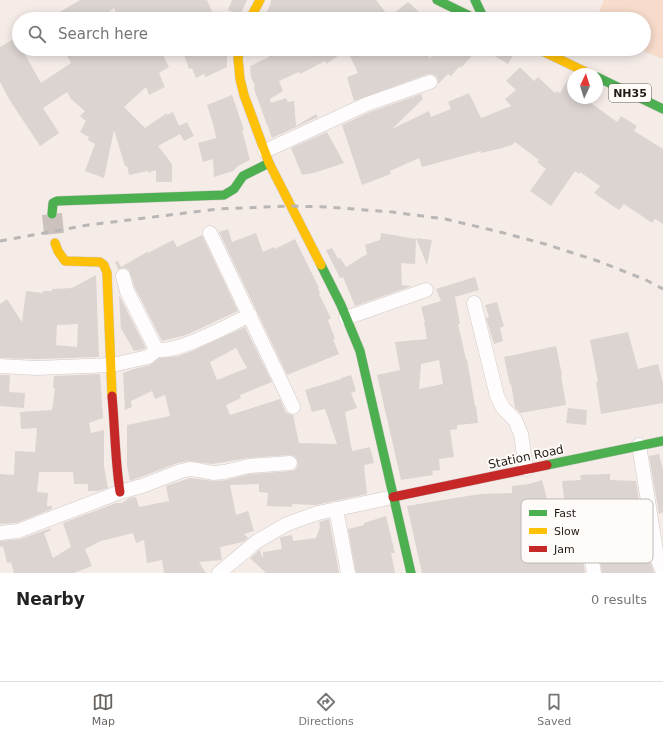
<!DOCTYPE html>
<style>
body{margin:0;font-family:"DejaVu Sans",sans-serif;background:#f2f2f2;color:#222}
.compass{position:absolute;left:567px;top:68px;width:36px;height:36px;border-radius:50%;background:#fff;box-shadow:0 2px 10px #0003;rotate:4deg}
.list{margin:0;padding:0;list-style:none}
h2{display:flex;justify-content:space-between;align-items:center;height:52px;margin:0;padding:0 16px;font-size:17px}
h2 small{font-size:13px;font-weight:400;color:#767676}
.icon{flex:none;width:22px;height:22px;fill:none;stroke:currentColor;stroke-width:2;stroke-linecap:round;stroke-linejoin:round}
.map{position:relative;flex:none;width:663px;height:573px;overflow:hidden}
.search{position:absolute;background:#fff;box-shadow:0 2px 10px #0003;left:12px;right:12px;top:12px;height:44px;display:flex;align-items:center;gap:10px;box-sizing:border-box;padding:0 14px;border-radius:22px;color:#767676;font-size:15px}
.sheet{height:108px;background:#fff}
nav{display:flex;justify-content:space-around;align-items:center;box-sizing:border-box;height:56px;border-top:1px solid #e0e0e0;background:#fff;font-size:11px;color:#767676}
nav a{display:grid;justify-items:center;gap:2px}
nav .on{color:#6b6561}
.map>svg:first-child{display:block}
.green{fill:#f7dbcb}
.building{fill:#dbd4d1;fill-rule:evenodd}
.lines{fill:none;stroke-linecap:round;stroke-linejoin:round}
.secondary-tunnel{stroke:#cbc2be;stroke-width:20;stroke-dasharray:20 10;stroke-linecap:butt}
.street-casing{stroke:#d1cac7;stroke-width:15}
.fast-casing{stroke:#d1cac7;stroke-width:10}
.slow-casing{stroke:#d1cac7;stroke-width:10}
.jam-casing{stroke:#d1cac7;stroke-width:10}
.street{stroke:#fefcfc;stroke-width:14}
.fast{stroke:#4caf50;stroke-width:9}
.slow{stroke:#ffc107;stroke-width:9}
.jam{stroke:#c62828;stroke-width:9}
.rail{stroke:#b9b6b6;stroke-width:3;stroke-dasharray:7 7;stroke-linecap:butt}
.labels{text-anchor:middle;stroke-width:3.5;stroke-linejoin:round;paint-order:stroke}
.shield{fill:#fefbf9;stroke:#635f5c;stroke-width:1}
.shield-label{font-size:11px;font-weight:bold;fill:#211c18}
.street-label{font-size:12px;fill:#211c18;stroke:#fefbf9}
.key{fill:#fefbf9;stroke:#bcb8b6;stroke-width:1}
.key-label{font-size:11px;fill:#211c18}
</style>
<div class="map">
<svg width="663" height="573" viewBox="0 0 663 573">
<rect width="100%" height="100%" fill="#f5ece8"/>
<!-- green -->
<path class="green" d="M 604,0 L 663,0 L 663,59 L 639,49 L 644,49 L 644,19 L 596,19 Z"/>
<!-- building -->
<g class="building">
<path d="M 80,0 L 207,0 L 215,19 L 119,19 L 114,8 L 100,19 L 48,19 Z"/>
<path d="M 232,0 L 247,0 L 240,15 L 228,10 Z"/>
<path d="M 271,0 L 376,0 L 389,17 L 408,2 L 427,19 L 263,19 L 270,5 Z"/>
<path d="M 19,36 L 19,49 L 22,49 L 41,83 L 71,63 L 66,54 L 76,49 L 160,49 L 169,67 L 159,73 L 165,87 L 149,95 L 146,87 L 124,107 L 145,128 L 167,113 L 167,115 L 173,112 L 179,126 L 187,122 L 194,136 L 184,141 L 180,134 L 158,146 L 172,164 L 172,182 L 156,182 L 156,170 L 148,173 L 148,171 L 129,175 L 127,166 L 125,166 L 114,130 L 104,178 L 85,171 L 95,144 L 88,140 L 89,137 L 80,132 L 86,121 L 80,116 L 85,111 L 71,99 L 67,92 L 43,108 L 59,133 L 40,146 L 9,99 L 0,82 L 0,47 Z"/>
<path d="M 182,49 L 225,49 L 227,54 L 227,67 L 206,77 L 204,74 L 196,78 L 192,68 L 189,69 Z"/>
<path d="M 264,49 L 422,49 L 430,58 L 439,49 L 478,49 L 461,68 L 460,66 L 451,76 L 448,74 L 438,84 L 438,80 L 436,76 L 432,74 L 428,74 L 354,101 L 347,77 L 358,73 L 347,50 L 326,64 L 325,61 L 300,74 L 299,72 L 279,81 L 283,91 L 270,99 L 271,103 L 286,98 L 288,102 L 294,101 L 296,126 L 316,114 L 318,117 L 272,138 L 255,92 L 254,87 L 255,86 L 251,77 L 250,66 L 269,57 Z"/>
<path d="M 483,49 L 503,49 L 513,55 L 508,64 Z"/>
<path d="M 520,67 L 534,81 L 538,77 L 555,93 L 557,91 L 560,93 L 569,78 L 573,80 L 573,98 L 584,98 L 617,122 L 621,116 L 637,126 L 634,131 L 663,149 L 663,224 L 655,219 L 652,223 L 624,204 L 619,210 L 594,193 L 600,186 L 580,172 L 579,174 L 575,171 L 551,206 L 530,191 L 546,169 L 537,162 L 539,160 L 515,142 L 512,145 L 502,148 L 481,153 L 481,151 L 422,167 L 419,158 L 390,171 L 391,174 L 362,185 L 342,125 L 370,112 L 421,94 L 423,99 L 392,129 L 429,111 L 431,117 L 451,109 L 448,102 L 469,93 L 481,118 L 511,106 L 505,99 L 516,90 L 506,81 Z"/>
<path d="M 232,95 L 244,130 L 242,130 L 250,160 L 238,166 L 233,171 L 214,177 L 213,159 L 203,162 L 198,143 L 216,138 L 214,127 L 207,105 Z"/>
<path d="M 327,132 L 344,163 L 314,173 L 302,175 L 291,148 Z"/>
<path d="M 228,229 L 232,242 L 256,233 L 263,252 L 274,247 L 275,249 L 295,239 L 319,288 L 318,288 L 320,293 L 319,294 L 331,318 L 328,320 L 335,339 L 333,339 L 339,354 L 287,375 L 219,232 Z"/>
<path d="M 381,233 L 416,239 L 415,264 L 401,263 L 402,285 L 412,286 L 355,306 L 343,277 L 340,278 L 326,250 L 332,248 L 338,259 L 340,258 L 346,267 L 367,254 L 365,245 L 380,240 Z"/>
<path d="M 202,235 L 238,311 L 186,335 L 162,341 L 135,288 L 129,270 L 125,268 L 118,269 L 115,262 L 118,261 L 121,267 L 147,252 L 148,253 L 173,240 L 177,247 Z"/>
<path d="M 416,238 L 432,240 L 427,265 Z"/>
<path d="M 96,275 L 99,357 L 36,359 L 0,358 L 0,304 L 7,299 L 22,322 L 26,291 L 43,293 L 43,291 L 52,291 L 52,289 L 72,288 ZM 78,324 L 77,347 L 56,345 L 57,325 Z"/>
<path d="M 475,277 L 479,290 L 455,297 L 460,324 L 458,324 L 466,359 L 467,359 L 475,406 L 476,406 L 478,423 L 457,425 L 457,429 L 450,430 L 454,457 L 439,459 L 440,470 L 432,471 L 433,475 L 401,480 L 377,375 L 400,370 L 395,342 L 427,339 L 424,322 L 425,322 L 421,307 L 441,301 L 436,289 ZM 439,360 L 443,384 L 419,389 L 421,364 Z"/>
<path d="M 119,295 L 146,348 L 144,349 L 134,351 L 122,330 L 121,330 Z"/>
<path d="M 497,302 L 504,326 L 500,328 L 503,341 L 494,344 L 486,318 L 489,317 L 485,305 Z"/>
<path d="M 245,327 L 272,382 L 240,395 L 241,398 L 226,405 L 230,415 L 280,399 L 286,413 L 293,415 L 299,443 L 337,444 L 325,409 L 312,412 L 305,390 L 341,379 L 341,378 L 351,375 L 356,391 L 351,393 L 357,408 L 345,412 L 352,451 L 370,447 L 374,463 L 364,465 L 367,494 L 316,505 L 292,504 L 292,507 L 267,506 L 268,493 L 259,492 L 259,484 L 230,485 L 236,515 L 248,511 L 254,531 L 244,534 L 248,538 L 243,542 L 220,547 L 222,560 L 199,562 L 206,573 L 164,573 L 162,560 L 147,563 L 144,540 L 136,543 L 133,533 L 101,541 L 85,549 L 92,566 L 74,573 L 14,573 L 11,562 L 7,563 L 3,546 L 0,547 L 0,541 L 21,539 L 51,528 L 50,531 L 44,533 L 53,558 L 71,547 L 63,523 L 116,503 L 122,503 L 129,498 L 136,497 L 139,507 L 169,501 L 166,486 L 190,478 L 214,481 L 226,480 L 250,474 L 291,471 L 295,470 L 298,466 L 297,459 L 294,456 L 290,455 L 248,458 L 213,464 L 188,461 L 178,463 L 130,481 L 127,466 L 127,425 L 170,416 L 165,395 L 155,399 L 152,391 L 131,401 L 132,407 L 125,410 L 123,373 L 134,369 L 150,365 L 159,358 L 178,356 L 192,351 ZM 236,348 L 247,368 L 217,380 L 210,362 Z"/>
<path d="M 628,332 L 638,369 L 658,364 L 663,383 L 663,403 L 601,414 L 596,382 L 598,382 L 590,340 Z"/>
<path d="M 556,346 L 562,375 L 561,375 L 566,405 L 520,413 L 515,408 L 511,384 L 510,385 L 504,357 Z"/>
<path d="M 100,374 L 103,418 L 89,423 L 91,433 L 104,430 L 104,467 L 108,488 L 98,491 L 88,491 L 88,484 L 74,484 L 73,472 L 39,472 L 37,492 L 48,493 L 47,506 L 52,506 L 52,509 L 16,523 L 0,524 L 0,474 L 14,475 L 15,451 L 35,452 L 37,428 L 21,429 L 20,412 L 52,410 L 55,389 L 53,388 L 54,376 Z"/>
<path d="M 0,375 L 10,375 L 9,392 L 25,393 L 24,408 L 0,406 Z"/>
<path d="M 568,408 L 587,410 L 586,425 L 566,423 Z"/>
<path d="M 659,454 L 663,470 L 663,512 L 659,514 L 649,456 Z"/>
<path d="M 610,474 L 610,480 L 636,481 L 642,520 L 597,543 L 595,531 L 593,526 L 586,524 L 581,526 L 579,529 L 579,533 L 585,573 L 422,573 L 407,506 L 461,497 L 481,494 L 512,493 L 512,486 L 529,484 L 542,480 L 559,545 L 569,543 L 562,481 L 581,480 L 580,475 Z"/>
<path d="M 386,516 L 395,553 L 391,553 L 395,573 L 356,573 L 348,529 L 364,525 L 364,523 Z"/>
<path d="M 329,519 L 339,573 L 266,573 L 250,558 L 260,550 L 263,559 L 263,552 L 282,549 L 280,538 L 282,537 L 292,535 L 293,541 L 316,538 L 320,527 L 319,522 Z"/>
<path d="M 646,544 L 649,558 L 654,573 L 602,573 L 598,545 Z"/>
</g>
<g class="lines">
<!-- secondary-tunnel -->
<path class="secondary-tunnel" d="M 52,214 L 55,243"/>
<defs>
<g id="street">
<path d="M 265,151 L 367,104 L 430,82"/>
<path d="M 210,233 L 293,407"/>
<path d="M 474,303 L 497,396 L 503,408 L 515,420 L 521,434 L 526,469"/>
<path d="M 346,318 L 426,290"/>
<path d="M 155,350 C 178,353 227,326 250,315"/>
<path d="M 0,366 L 36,368 L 112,365 L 148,357 C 152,354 155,352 155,347 L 127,291 L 123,276"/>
<path d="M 639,445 L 657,557 L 663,573"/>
<path d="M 336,509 L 348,573"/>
<path d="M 587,532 L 594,573"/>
<path d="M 0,533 L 18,531 L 120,492 L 142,486 L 181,471 L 190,469 L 198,470 L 213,473 L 224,472 L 249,466 L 290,463"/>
<path d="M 219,573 L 256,542 L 287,524 L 318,513 L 393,497"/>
</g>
<g id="fast">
<path d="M 437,0 L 476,19"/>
<path d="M 475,0 L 484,19"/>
<path d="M 597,77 L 663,109"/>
<path d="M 52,214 L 53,203 L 57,201 L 224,195 L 234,189 L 243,176 L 269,163"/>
<path d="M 321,265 L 341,305 L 360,351 L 411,573"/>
<path d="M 547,465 L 663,441"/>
</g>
<g id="slow">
<path d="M 250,19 L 260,0"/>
<path d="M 240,49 L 238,58 L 240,79 L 244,95 L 269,163 L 321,265"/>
<path d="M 538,49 L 590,74"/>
<path d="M 55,243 L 58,251 L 65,261 L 100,262 L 104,265 L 107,273 L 112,396"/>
</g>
<g id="jam">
<path d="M 112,396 C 115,428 115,460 120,492"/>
<path d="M 393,497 L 547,465"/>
</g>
</defs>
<!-- street casing -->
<use href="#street" class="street-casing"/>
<!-- fast casing -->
<use href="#fast" class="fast-casing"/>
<!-- slow casing -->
<use href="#slow" class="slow-casing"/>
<!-- jam casing -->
<use href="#jam" class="jam-casing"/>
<!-- street -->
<use href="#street" class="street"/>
<!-- fast -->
<use href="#fast" class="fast"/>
<!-- slow -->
<use href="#slow" class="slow"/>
<!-- jam -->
<use href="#jam" class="jam"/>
<!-- rail -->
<path class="rail" d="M 0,241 L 88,225 L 218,209 L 290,206 L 327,207 L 392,212 L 445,219 L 500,232 L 545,244 L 598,261 L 646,280 L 663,289"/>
</g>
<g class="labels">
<!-- shield labels -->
<rect class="shield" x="609" y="84" width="42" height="18" rx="3"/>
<g class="shield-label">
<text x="630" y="97">NH35</text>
</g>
<!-- street labels -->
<g class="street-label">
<text transform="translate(526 457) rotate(-12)" y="4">Station Road</text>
</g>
</g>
<!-- legend -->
<rect x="521" y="499" width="132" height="64" rx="6" class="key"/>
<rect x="529" y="510" width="18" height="6" fill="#4caf50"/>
<rect x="529" y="528" width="18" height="6" fill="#ffc107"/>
<rect x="529" y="546" width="18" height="6" fill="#c62828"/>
<g class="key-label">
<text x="554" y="517">Fast</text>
<text x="554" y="535">Slow</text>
<text x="554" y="553">Jam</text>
</g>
</svg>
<svg class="compass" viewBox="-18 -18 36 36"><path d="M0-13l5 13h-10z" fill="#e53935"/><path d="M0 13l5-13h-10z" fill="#767676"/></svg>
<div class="search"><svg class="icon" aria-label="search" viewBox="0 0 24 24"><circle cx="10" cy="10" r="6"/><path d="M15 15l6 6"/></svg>Search here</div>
</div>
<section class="sheet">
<h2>Nearby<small>0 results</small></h2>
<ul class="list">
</ul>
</section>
<nav>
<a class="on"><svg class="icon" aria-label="map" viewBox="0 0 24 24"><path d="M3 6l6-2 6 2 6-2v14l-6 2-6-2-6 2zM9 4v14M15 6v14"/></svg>Map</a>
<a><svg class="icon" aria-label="directions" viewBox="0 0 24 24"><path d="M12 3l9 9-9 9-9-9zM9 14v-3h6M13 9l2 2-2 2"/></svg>Directions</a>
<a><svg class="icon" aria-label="saved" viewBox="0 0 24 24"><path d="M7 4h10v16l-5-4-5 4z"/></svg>Saved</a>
</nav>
